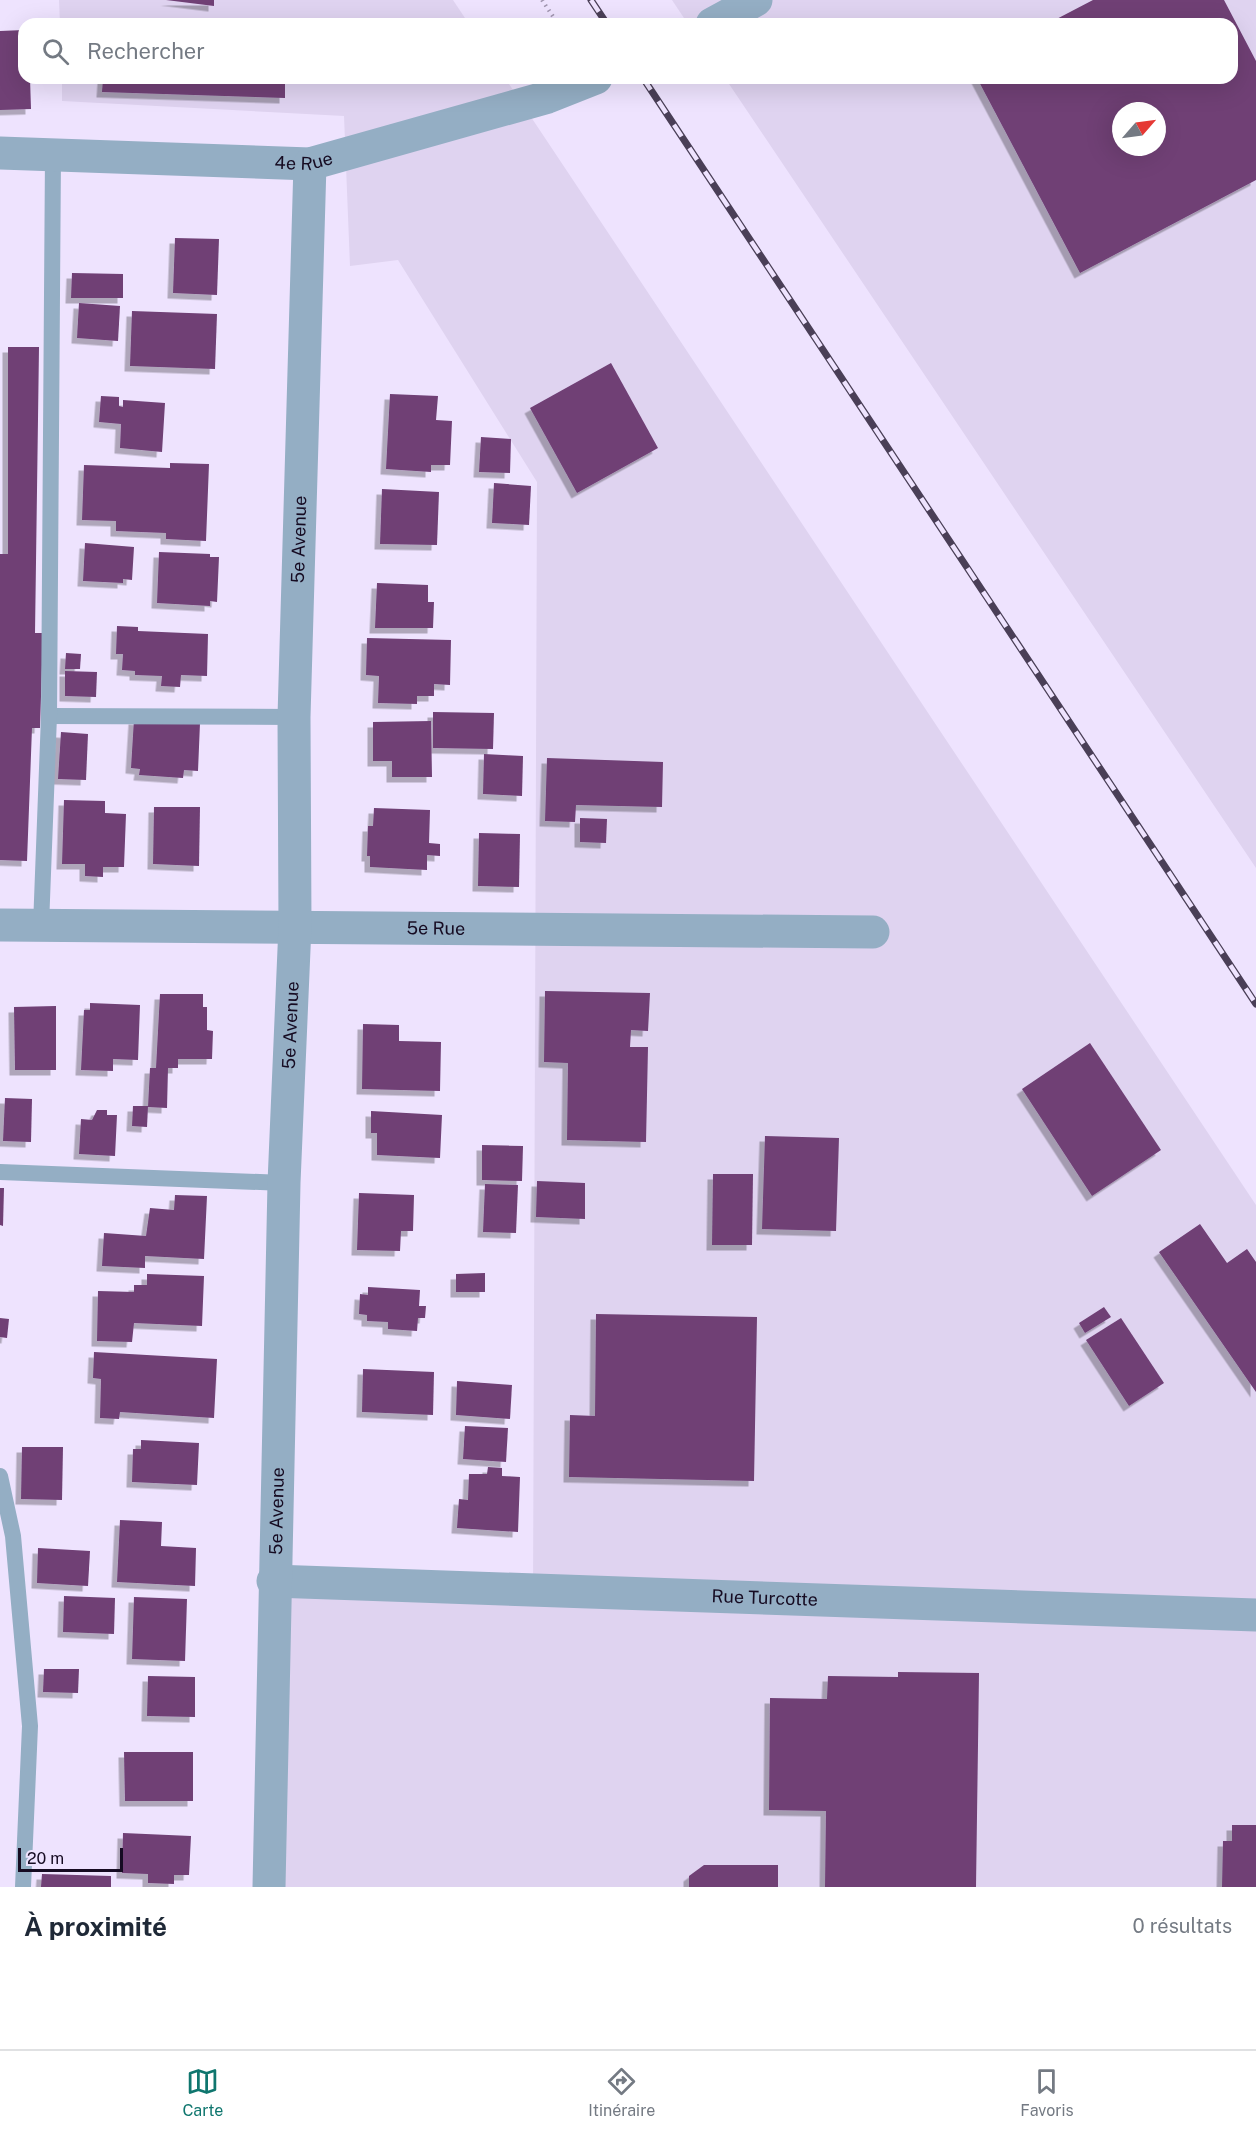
<!DOCTYPE html>
<html lang="fr">
<meta charset="utf-8">
<style>
body{margin:0;font-family:"Public Sans",sans-serif;background:#f6f6f7;color:#1f2937}
.compass{position:absolute;left:1112px;top:102px;width:54px;height:54px;border-radius:50%;background:#fff;box-shadow:0 6px 24px #0002;rotate:62deg}
.scale{position:absolute;left:18px;bottom:15px;width:105px;box-sizing:border-box;padding-left:6px;border:3px solid #160b22;border-top:0;font-size:16px;line-height:21px;white-space:nowrap;color:#160b22;-webkit-text-stroke:4px #eee3fe;paint-order:stroke}
.list{margin:0;padding:0;list-style:none}
h2{display:flex;justify-content:space-between;align-items:center;height:78px;margin:0;padding:0 24px;font-size:26px}
h2 small{font-size:20px;font-weight:400;color:#747a83}
.icon{flex:none;width:33px;height:33px;fill:none;stroke:currentColor;stroke-width:2;stroke-linecap:round;stroke-linejoin:round}
.map{position:relative;flex:none;width:1256px;height:1887px;overflow:hidden}
.search{position:absolute;background:#fff;box-shadow:0 6px 24px #0002;left:18px;right:18px;top:18px;height:66px;display:flex;align-items:center;gap:15px;box-sizing:border-box;padding:0 21px;border-radius:18px;color:#747a83;font-size:22px}
.sheet{height:162px;background:#fff}
nav{display:flex;justify-content:space-around;align-items:center;box-sizing:border-box;height:84px;border-top:2px solid #e0e1e3;background:#fff;font-size:16px;color:#747a83}
nav a{display:grid;justify-items:center;gap:3px}
nav .on{color:#0f766e}
.map>svg:first-child{display:block}
.built{fill:#dfd3f0;fill-rule:evenodd}
.building{fill:#6f3f75;fill-rule:evenodd;filter:url(#shadow)}
.lines{fill:none;stroke-linecap:round;stroke-linejoin:round}
.path{stroke:#a095af;stroke-width:4;stroke-dasharray:1.5 4.5;stroke-linecap:butt}
.lane{stroke:#94aec4;stroke-width:16}
.street{stroke:#94aec4;stroke-width:33}
.rail-casing{stroke:#4a3f57;stroke-width:7}
.rail{stroke:#eee3fe;stroke-width:4.5;stroke-dasharray:14;stroke-linecap:butt}
.labels{text-anchor:middle;stroke-width:6;stroke-linejoin:round;paint-order:stroke}
.street-label{font-size:18px;fill:#160b22;stroke:#eee3fe}
</style>
<div class="map">
<svg width="1256" height="1887" viewBox="0 0 1256 1887">
<defs>
<filter id="shadow"><feDropShadow dx="-5.5" dy="5.5" stdDeviation="0" flood-color="#0004"/></filter>
</defs>
<rect width="100%" height="100%" fill="#eee3fe"/>
<!-- built -->
<g class="built">
<path d="M 59,0 L 453,0 L 469,24 L 60,24 Z"/>
<path d="M 672,0 L 1256,0 L 1256,868 L 725,78 L 1232,78 L 1232,24 L 688,24 ZM 1121,111 L 1157,111 L 1157,147 L 1121,147 Z"/>
<path d="M 62,78 L 505,78 L 1256,1205 L 1256,1887 L 265,1887 L 271,1578 L 533,1597 L 537,482 L 398,260 L 350,266 L 344,116 L 62,101 Z"/>
</g>
<!-- building -->
<g class="building">
<path d="M 166,0 L 214,0 L 214,6 Z"/>
<path d="M 1093,0 L 1224,0 L 1256,61 L 1256,180 L 1080,273 L 977,78 L 1232,78 L 1232,24 L 1047,24 ZM 1121,111 L 1157,111 L 1157,147 L 1121,147 Z"/>
<path d="M 24,30 L 24,78 L 30,78 L 31,109 L 0,110 L 0,31 Z"/>
<path d="M 103,78 L 285,78 L 285,98 L 102,92 Z"/>
<path d="M 175,238 L 219,239 L 217,295 L 173,293 Z"/>
<path d="M 72,273 L 123,274 L 123,298 L 71,298 Z"/>
<path d="M 79,303 L 120,306 L 118,341 L 77,338 Z"/>
<path d="M 132,311 L 217,314 L 215,369 L 130,366 Z"/>
<path d="M 8,347 L 39,347 L 35,633 L 43,633 L 40,728 L 32,728 L 27,861 L 0,860 L 0,554 L 8,554 Z"/>
<path d="M 611,363 L 658,448 L 577,493 L 530,408 Z"/>
<path d="M 390,394 L 438,396 L 436,420 L 452,421 L 450,465 L 431,465 L 431,472 L 386,469 Z"/>
<path d="M 101,396 L 119,397 L 119,406 L 123,407 L 123,400 L 165,403 L 162,452 L 120,448 L 121,424 L 99,422 Z"/>
<path d="M 481,437 L 511,439 L 510,473 L 479,472 Z"/>
<path d="M 170,463 L 209,464 L 206,541 L 166,539 L 166,533 L 116,531 L 116,521 L 82,520 L 84,465 L 170,468 Z"/>
<path d="M 494,483 L 531,486 L 529,525 L 492,523 Z"/>
<path d="M 382,489 L 439,492 L 437,545 L 380,544 Z"/>
<path d="M 85,543 L 134,547 L 132,580 L 123,579 L 123,583 L 83,581 Z"/>
<path d="M 159,552 L 210,554 L 210,557 L 219,557 L 217,602 L 210,601 L 210,606 L 157,603 Z"/>
<path d="M 377,583 L 428,585 L 428,602 L 434,602 L 433,628 L 375,628 Z"/>
<path d="M 117,626 L 138,627 L 138,631 L 208,634 L 207,676 L 181,675 L 180,687 L 161,686 L 162,676 L 135,675 L 135,671 L 122,670 L 123,654 L 116,654 Z"/>
<path d="M 367,638 L 451,640 L 450,685 L 434,684 L 434,696 L 417,696 L 417,704 L 378,703 L 379,676 L 366,675 Z"/>
<path d="M 66,653 L 81,654 L 80,669 L 65,669 Z"/>
<path d="M 65,671 L 97,672 L 96,697 L 65,696 Z"/>
<path d="M 433,712 L 494,713 L 493,749 L 433,748 Z"/>
<path d="M 134,719 L 200,723 L 198,771 L 184,770 L 183,778 L 139,775 L 140,769 L 131,768 Z"/>
<path d="M 431,721 L 432,777 L 392,777 L 392,761 L 373,761 L 373,722 Z"/>
<path d="M 61,732 L 88,734 L 86,780 L 58,779 Z"/>
<path d="M 484,754 L 523,756 L 522,796 L 483,794 Z"/>
<path d="M 547,758 L 663,762 L 662,807 L 576,805 L 575,822 L 545,821 Z"/>
<path d="M 64,800 L 105,801 L 105,813 L 126,814 L 124,867 L 103,867 L 103,877 L 85,876 L 85,864 L 62,864 Z"/>
<path d="M 154,807 L 200,807 L 199,866 L 153,864 Z"/>
<path d="M 374,808 L 430,810 L 429,843 L 440,844 L 440,856 L 427,855 L 427,870 L 370,867 L 370,856 L 367,856 L 368,826 L 373,826 Z"/>
<path d="M 580,818 L 607,819 L 606,843 L 580,842 Z"/>
<path d="M 479,833 L 520,834 L 519,887 L 478,886 Z"/>
<path d="M 545,991 L 650,993 L 648,1031 L 631,1030 L 630,1047 L 648,1047 L 646,1142 L 567,1140 L 568,1063 L 544,1062 Z"/>
<path d="M 160,994 L 203,994 L 203,1007 L 207,1007 L 207,1030 L 213,1031 L 212,1059 L 178,1059 L 178,1068 L 168,1068 L 167,1108 L 148,1107 L 150,1068 L 156,1068 Z"/>
<path d="M 90,1003 L 140,1005 L 138,1060 L 113,1059 L 113,1071 L 81,1070 L 84,1010 L 90,1010 Z"/>
<path d="M 56,1006 L 56,1070 L 15,1070 L 14,1007 Z"/>
<path d="M 363,1024 L 399,1025 L 399,1041 L 441,1042 L 440,1091 L 362,1089 Z"/>
<path d="M 1090,1043 L 1161,1150 L 1092,1196 L 1022,1089 Z"/>
<path d="M 5,1098 L 32,1099 L 31,1142 L 3,1141 Z"/>
<path d="M 133,1106 L 148,1106 L 147,1127 L 132,1126 Z"/>
<path d="M 97,1110 L 107,1110 L 107,1115 L 117,1115 L 115,1156 L 79,1154 L 81,1119 L 92,1120 Z"/>
<path d="M 371,1111 L 442,1115 L 440,1158 L 377,1155 L 377,1133 L 371,1133 Z"/>
<path d="M 765,1136 L 839,1138 L 836,1231 L 762,1229 Z"/>
<path d="M 482,1145 L 523,1146 L 522,1181 L 482,1180 Z"/>
<path d="M 713,1174 L 753,1174 L 752,1245 L 712,1245 Z"/>
<path d="M 537,1181 L 585,1183 L 585,1219 L 536,1217 Z"/>
<path d="M 485,1184 L 518,1185 L 516,1233 L 483,1232 Z"/>
<path d="M 0,1188 L 4,1188 L 3,1226 L 0,1225 Z"/>
<path d="M 359,1193 L 414,1195 L 413,1231 L 401,1231 L 400,1251 L 357,1250 Z"/>
<path d="M 175,1195 L 207,1196 L 204,1259 L 145,1256 L 145,1268 L 102,1266 L 104,1233 L 146,1236 L 150,1208 L 174,1210 Z"/>
<path d="M 1200,1224 L 1227,1263 L 1247,1249 L 1256,1262 L 1256,1392 L 1159,1252 Z"/>
<path d="M 485,1273 L 485,1292 L 456,1292 L 456,1274 Z"/>
<path d="M 147,1274 L 204,1276 L 202,1326 L 134,1323 L 132,1342 L 97,1341 L 98,1291 L 134,1292 L 134,1285 L 147,1285 Z"/>
<path d="M 368,1287 L 420,1290 L 419,1306 L 426,1306 L 425,1318 L 418,1318 L 417,1331 L 388,1329 L 388,1322 L 367,1321 L 367,1315 L 359,1314 L 360,1294 L 368,1295 Z"/>
<path d="M 1104,1307 L 1111,1317 L 1085,1333 L 1079,1323 Z"/>
<path d="M 596,1314 L 757,1317 L 754,1481 L 569,1477 L 570,1415 L 595,1416 Z"/>
<path d="M 0,1318 L 9,1319 L 7,1338 L 0,1337 Z"/>
<path d="M 1121,1318 L 1164,1383 L 1129,1406 L 1086,1340 Z"/>
<path d="M 94,1352 L 217,1359 L 214,1418 L 120,1412 L 119,1419 L 100,1418 L 101,1379 L 93,1378 Z"/>
<path d="M 363,1369 L 434,1372 L 433,1415 L 362,1412 Z"/>
<path d="M 457,1381 L 512,1385 L 510,1419 L 456,1415 Z"/>
<path d="M 465,1426 L 508,1428 L 506,1462 L 463,1459 Z"/>
<path d="M 141,1440 L 199,1443 L 197,1485 L 132,1482 L 133,1449 L 141,1449 Z"/>
<path d="M 22,1447 L 63,1447 L 62,1500 L 21,1499 Z"/>
<path d="M 488,1467 L 502,1468 L 502,1476 L 520,1477 L 518,1532 L 457,1528 L 459,1499 L 468,1500 L 469,1474 L 487,1474 Z"/>
<path d="M 120,1520 L 162,1522 L 161,1546 L 196,1548 L 195,1586 L 117,1582 Z"/>
<path d="M 38,1548 L 90,1551 L 88,1586 L 37,1583 Z"/>
<path d="M 64,1596 L 115,1598 L 114,1634 L 63,1632 Z"/>
<path d="M 134,1597 L 187,1599 L 185,1661 L 132,1659 Z"/>
<path d="M 44,1669 L 79,1669 L 78,1693 L 43,1692 Z"/>
<path d="M 898,1672 L 979,1673 L 976,1887 L 825,1887 L 826,1811 L 769,1810 L 770,1698 L 827,1699 L 828,1676 L 898,1677 Z"/>
<path d="M 148,1676 L 195,1677 L 195,1717 L 147,1716 Z"/>
<path d="M 124,1752 L 193,1752 L 193,1801 L 125,1801 Z"/>
<path d="M 1232,1825 L 1256,1825 L 1256,1887 L 1222,1887 L 1223,1841 L 1232,1841 Z"/>
<path d="M 123,1833 L 191,1836 L 189,1875 L 174,1875 L 174,1884 L 148,1883 L 148,1874 L 122,1873 Z"/>
<path d="M 704,1865 L 778,1865 L 778,1887 L 689,1887 L 689,1876 Z"/>
<path d="M 42,1874 L 111,1876 L 111,1887 L 41,1887 Z"/>
</g>
<g class="lines">
<!-- path -->
<path class="path" d="M 542,0 L 558,24"/>
<!-- lane -->
<g class="lane">
<path d="M 49,716 L 294,717"/>
<path d="M 41,926 L 49,716 L 53,154"/>
<path d="M 0,1172 L 284,1183"/>
<path d="M 0,1476 L 13,1536 L 30,1726 L 23,1887"/>
</g>
<!-- street -->
<g class="street">
<path d="M 712,24 L 756,0"/>
<path id="s1" d="M 0,153 L 310,164 L 548,97 L 596,78"/>
<path id="s2" d="M 0,925 L 873,932"/>
<path id="s3" d="M 273,1581 L 1256,1615"/>
<path id="s4" d="M 269,1887 L 284,1183 L 295,926 L 294,717 L 310,164"/>
</g>
<defs>
<g id="rail">
<path d="M 591,0 L 607,24"/>
<path d="M 643,78 L 1256,1004"/>
</g>
</defs>
<!-- rail casing -->
<use href="#rail" class="rail-casing"/>
<!-- rail -->
<use href="#rail" class="rail"/>
</g>
<g class="labels">
<!-- street labels -->
<g class="street-label">
<text dy="6" stroke="none"><textPath href="#s1" startOffset="304">4e Rue</textPath></text>
<text dy="6" stroke="none"><textPath href="#s4" startOffset="1348">5e Avenue</textPath></text>
<text dy="6" stroke="none"><textPath href="#s2" startOffset="436">5e Rue</textPath></text>
<text dy="6" stroke="none"><textPath href="#s4" startOffset="862">5e Avenue</textPath></text>
<text dy="6" stroke="none"><textPath href="#s4" startOffset="376">5e Avenue</textPath></text>
<text dy="6" stroke="none"><textPath href="#s3" startOffset="492">Rue Turcotte</textPath></text>
</g>
</g>
</svg>
<svg class="compass" viewBox="-18 -18 36 36"><path d="M0-13l5 13h-10z" fill="#e53935"/><path d="M0 13l5-13h-10z" fill="#747a83"/></svg>
<div class="scale">20 m</div>
<div class="search"><svg class="icon" aria-label="search" viewBox="0 0 24 24"><circle cx="10" cy="10" r="6"/><path d="M15 15l6 6"/></svg>Rechercher</div>
</div>
<section class="sheet">
<h2>À proximité<small>0 résultats</small></h2>
<ul class="list">
</ul>
</section>
<nav>
<a class="on"><svg class="icon" aria-label="map" viewBox="0 0 24 24"><path d="M3 6l6-2 6 2 6-2v14l-6 2-6-2-6 2zM9 4v14M15 6v14"/></svg>Carte</a>
<a><svg class="icon" aria-label="directions" viewBox="0 0 24 24"><path d="M12 3l9 9-9 9-9-9zM9 14v-3h6M13 9l2 2-2 2"/></svg>Itinéraire</a>
<a><svg class="icon" aria-label="saved" viewBox="0 0 24 24"><path d="M7 4h10v16l-5-4-5 4z"/></svg>Favoris</a>
</nav>
